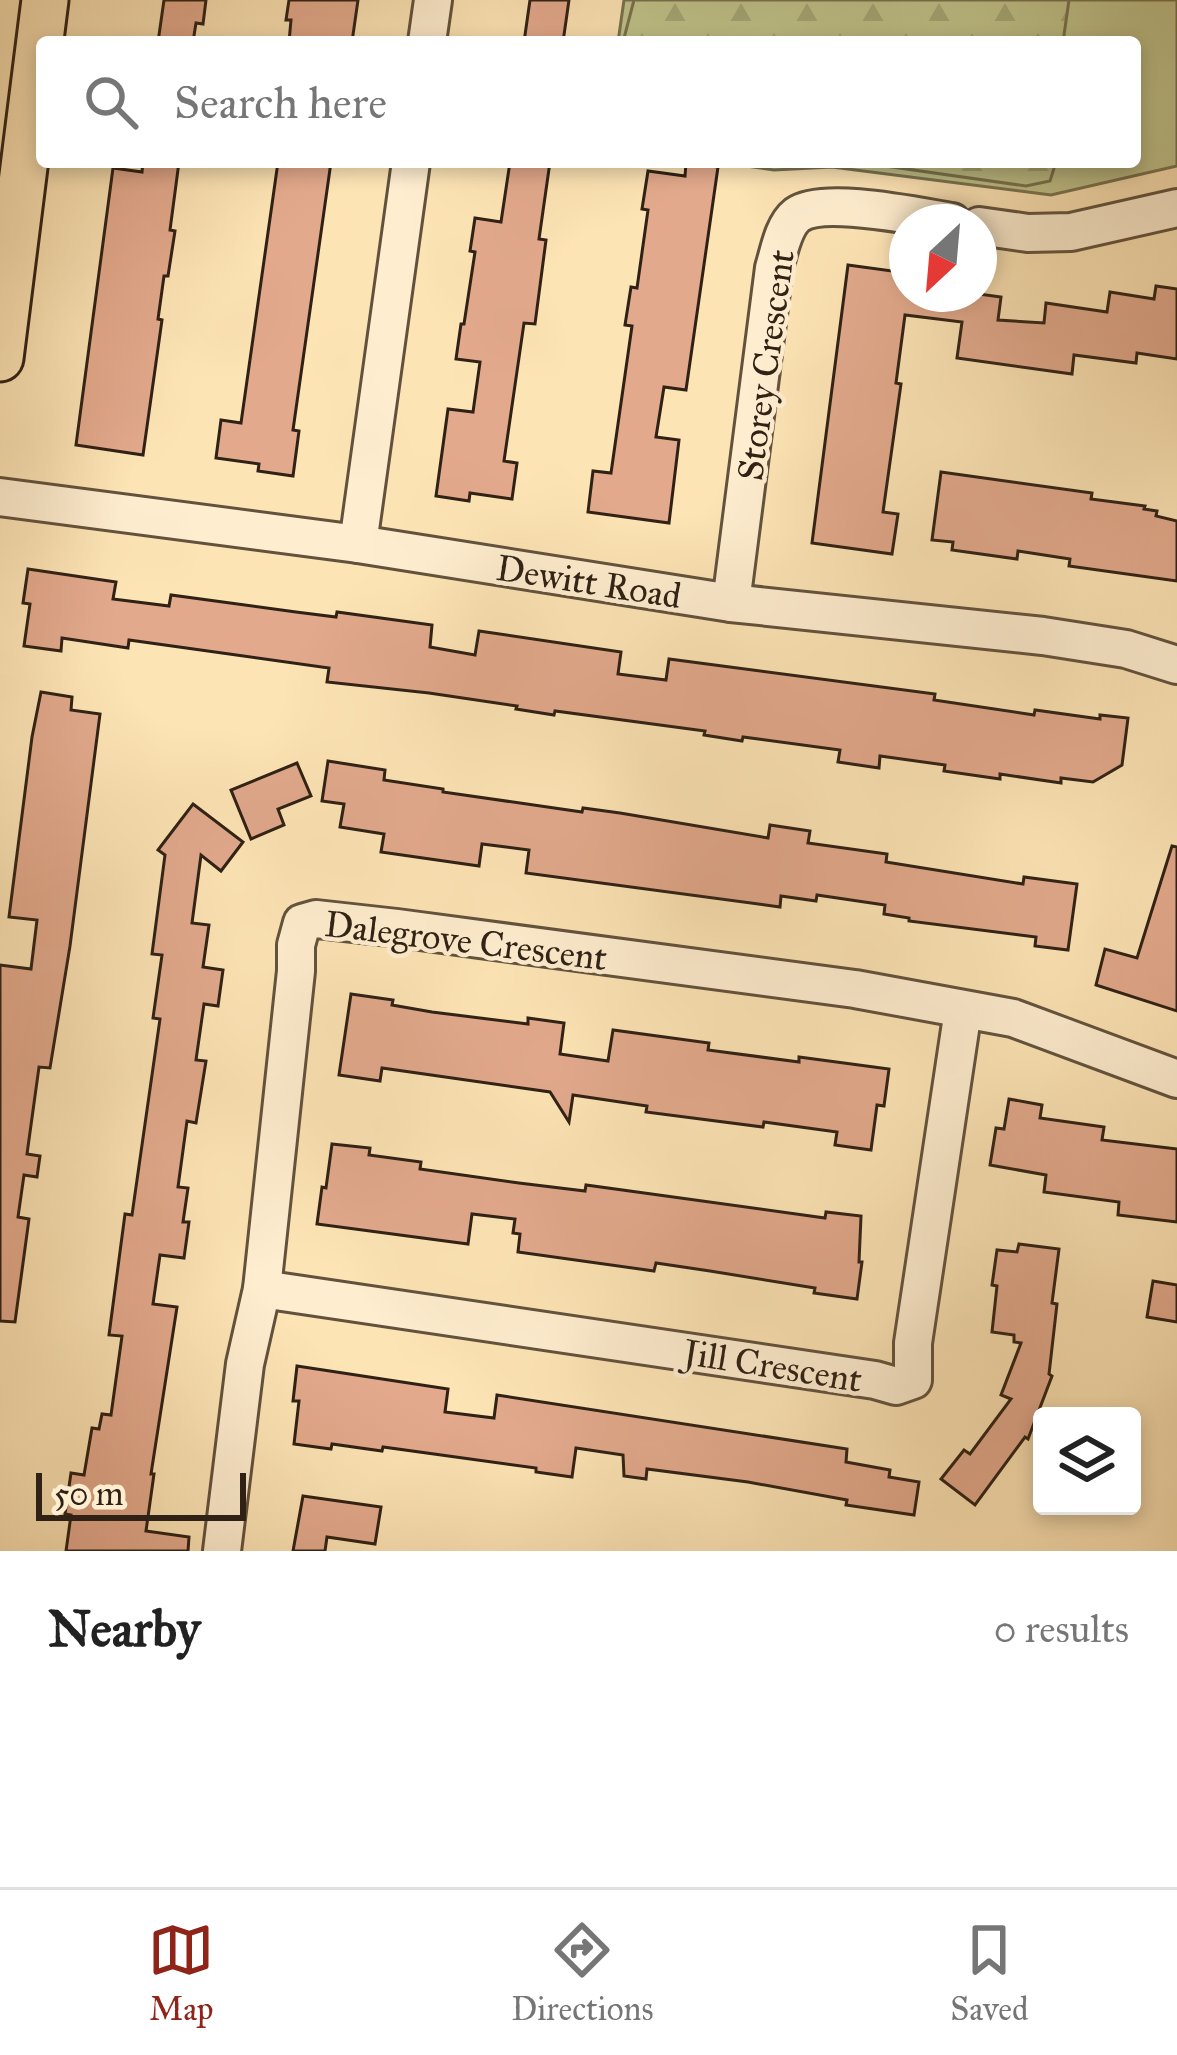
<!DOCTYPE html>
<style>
body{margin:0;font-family:"IM FELL Great Primer",serif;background:#f6f6f6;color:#222}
.controls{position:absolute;right:36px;bottom:36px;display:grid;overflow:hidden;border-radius:12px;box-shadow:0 6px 18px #0003}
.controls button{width:108px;height:108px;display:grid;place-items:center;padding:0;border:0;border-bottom:3px solid #e0e0e0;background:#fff;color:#222;font:60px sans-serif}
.compass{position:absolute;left:889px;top:204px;width:108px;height:108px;border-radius:50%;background:#fff;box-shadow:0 6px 18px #0003;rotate:206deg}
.scale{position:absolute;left:36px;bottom:30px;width:210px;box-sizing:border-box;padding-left:12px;border:6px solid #2f2115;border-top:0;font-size:33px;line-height:42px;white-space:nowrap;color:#2f2115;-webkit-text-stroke:9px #feedcf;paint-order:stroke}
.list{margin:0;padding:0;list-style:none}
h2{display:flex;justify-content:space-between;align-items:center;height:156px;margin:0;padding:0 48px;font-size:51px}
h2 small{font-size:39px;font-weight:400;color:#767676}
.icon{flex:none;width:66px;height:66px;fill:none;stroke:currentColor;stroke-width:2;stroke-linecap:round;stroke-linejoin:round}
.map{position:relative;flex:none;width:1177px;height:1551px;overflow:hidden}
.search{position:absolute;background:#fff;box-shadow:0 6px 18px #0003;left:36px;right:36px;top:36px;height:132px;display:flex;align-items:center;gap:30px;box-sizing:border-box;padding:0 42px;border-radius:12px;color:#767676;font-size:45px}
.sheet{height:336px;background:#fff}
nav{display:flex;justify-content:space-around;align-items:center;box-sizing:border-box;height:168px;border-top:3px solid #e0e0e0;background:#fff;font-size:33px;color:#767676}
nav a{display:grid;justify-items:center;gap:6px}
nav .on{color:#8f2418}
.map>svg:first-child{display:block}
.green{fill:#c0c48c;stroke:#787250;stroke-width:3}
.forest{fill:url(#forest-firs);stroke:#787250;stroke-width:3}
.building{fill:#e2a98c;stroke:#2f2115;stroke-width:3}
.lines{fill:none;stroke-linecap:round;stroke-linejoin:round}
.minor-casing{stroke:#62523d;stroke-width:42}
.major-casing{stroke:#2f2115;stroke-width:51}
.minor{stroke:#feedcf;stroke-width:36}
.major{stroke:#fde4b5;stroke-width:45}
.labels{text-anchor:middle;stroke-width:9;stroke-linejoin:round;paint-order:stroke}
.street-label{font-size:36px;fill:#2f2115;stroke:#feedcf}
</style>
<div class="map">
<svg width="1177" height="1551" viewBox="0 0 1177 1551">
<defs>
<pattern id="forest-firs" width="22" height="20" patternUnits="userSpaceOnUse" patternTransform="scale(3)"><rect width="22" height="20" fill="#c0c48c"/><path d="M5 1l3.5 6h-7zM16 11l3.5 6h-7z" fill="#a5a878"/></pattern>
</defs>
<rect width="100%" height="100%" fill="#fde4b5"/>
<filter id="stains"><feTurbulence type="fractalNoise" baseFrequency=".00167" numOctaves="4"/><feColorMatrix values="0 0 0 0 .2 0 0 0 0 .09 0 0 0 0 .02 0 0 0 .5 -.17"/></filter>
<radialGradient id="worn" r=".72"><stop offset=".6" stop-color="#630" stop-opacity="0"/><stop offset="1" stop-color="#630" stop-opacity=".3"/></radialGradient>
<!-- green -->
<path class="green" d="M 624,0 L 1177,0 L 1177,166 L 1051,195 L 832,167 L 774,170 L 718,162 L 1135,162 L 1135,42 L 618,42 Z"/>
<!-- forest -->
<g class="forest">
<path d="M 634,0 L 1069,0 L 1063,42 L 623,42 Z"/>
<path d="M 857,162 L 1056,162 L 1050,181 L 1026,186 Z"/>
</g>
<!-- building -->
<g class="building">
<path d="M 164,0 L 206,0 L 203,24 L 196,23 L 193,42 L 158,42 Z"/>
<path d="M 289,0 L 358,0 L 352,42 L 289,42 L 291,20 L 286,20 Z"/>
<path d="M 530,0 L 569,0 L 563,42 L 524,42 Z"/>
<path d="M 143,162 L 179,162 L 170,230 L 175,231 L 168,276 L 164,276 L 158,319 L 162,320 L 143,455 L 76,445 L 113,168 L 142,172 Z"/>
<path d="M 278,162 L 331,162 L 293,430 L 299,431 L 293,476 L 258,471 L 259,464 L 216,458 L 221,420 L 241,423 Z"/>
<path d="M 510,162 L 550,162 L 539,239 L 546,240 L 535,324 L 524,323 L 504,461 L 517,463 L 512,499 L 470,493 L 469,501 L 436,496 L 448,409 L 473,412 L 480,362 L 456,359 L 461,324 L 464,324 L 475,252 L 470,251 L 475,218 L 501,222 Z"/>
<path d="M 686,163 L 718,167 L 686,390 L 664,387 L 656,437 L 679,440 L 669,523 L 588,512 L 593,471 L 611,473 L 632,326 L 625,325 L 631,287 L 637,288 L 648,210 L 642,209 L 648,171 L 685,176 Z"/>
<path d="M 848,265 L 907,273 L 907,294 L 979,294 L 1001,297 L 998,320 L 1044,323 L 1046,303 L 1107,312 L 1110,292 L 1154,299 L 1156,286 L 1177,289 L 1177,359 L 1137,353 L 1136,363 L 1074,355 L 1072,374 L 957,358 L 962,322 L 905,315 L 896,383 L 901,384 L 883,512 L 898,514 L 892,554 L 812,543 Z"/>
<path d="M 941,472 L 1092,493 L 1091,499 L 1145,506 L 1144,509 L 1157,511 L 1156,516 L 1177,521 L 1177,581 L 1069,566 L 1070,559 L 1018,551 L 1017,559 L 952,550 L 953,542 L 932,540 Z"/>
<path d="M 28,569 L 116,582 L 113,599 L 169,606 L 171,595 L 296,612 L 336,617 L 337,612 L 432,625 L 430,647 L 475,655 L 479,631 L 621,652 L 618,674 L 666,680 L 669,659 L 935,694 L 934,700 L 1034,715 L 1035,710 L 1100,719 L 1100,715 L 1128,718 L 1122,765 L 1093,782 L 1061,778 L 1061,783 L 1000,774 L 1000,779 L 944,771 L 945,765 L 880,756 L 879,768 L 838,762 L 840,750 L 743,737 L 742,741 L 704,735 L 705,731 L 555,711 L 554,715 L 516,709 L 517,706 L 429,693 L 327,682 L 329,668 L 129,640 L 128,648 L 62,638 L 61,651 L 24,646 L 30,604 L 23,603 Z"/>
<path d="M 41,692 L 72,697 L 71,710 L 100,714 L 70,946 L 50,1068 L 39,1067 L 27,1154 L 40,1156 L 37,1177 L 24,1175 L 18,1217 L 29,1219 L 15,1322 L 0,1321 L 0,965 L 31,969 L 37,920 L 9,917 L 32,737 Z"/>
<path d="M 328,761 L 385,770 L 384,780 L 443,789 L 443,792 L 582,812 L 583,808 L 620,813 L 768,838 L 770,825 L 810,831 L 808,843 L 887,854 L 886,862 L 1023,884 L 1024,877 L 1077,884 L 1068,950 L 1035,946 L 1036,937 L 909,921 L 909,918 L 884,914 L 885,905 L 817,895 L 816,901 L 781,896 L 780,907 L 526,873 L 529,850 L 482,844 L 479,866 L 381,852 L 384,834 L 340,827 L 344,804 L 322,801 Z"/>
<path d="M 297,763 L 311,796 L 278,809 L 284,825 L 251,839 L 231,790 Z"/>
<path d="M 193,804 L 243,842 L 221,871 L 201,855 L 192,923 L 209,925 L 203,967 L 223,970 L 218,1006 L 204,1004 L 196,1060 L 206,1061 L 196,1123 L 187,1121 L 178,1187 L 188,1188 L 183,1222 L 189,1222 L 184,1258 L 160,1255 L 153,1304 L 177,1307 L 151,1474 L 154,1474 L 146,1531 L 189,1537 L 188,1551 L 66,1551 L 71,1515 L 65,1514 L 71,1473 L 84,1475 L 92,1428 L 99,1429 L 102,1414 L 111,1415 L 122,1336 L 109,1335 L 125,1214 L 132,1215 L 160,1019 L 153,1018 L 162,955 L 152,954 L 165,855 L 158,850 Z"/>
<path d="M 1172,846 L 1177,847 L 1177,1011 L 1096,985 L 1105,949 L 1137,958 Z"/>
<path d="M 351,994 L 393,1000 L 392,1005 L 432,1012 L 528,1024 L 528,1018 L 564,1023 L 560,1054 L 608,1061 L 613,1030 L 709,1043 L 708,1050 L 799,1062 L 799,1057 L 889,1069 L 884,1106 L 877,1105 L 871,1150 L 835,1145 L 837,1132 L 764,1122 L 763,1127 L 646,1112 L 647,1106 L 573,1095 L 569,1122 L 550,1092 L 382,1068 L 380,1081 L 339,1075 Z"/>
<path d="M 1009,1099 L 1042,1105 L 1040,1118 L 1104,1127 L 1102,1140 L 1177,1149 L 1177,1222 L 1118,1215 L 1119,1202 L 1044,1192 L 1046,1175 L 990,1165 L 996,1128 L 1004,1129 Z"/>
<path d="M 332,1144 L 370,1148 L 369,1155 L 421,1162 L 420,1169 L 519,1183 L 585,1191 L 586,1185 L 825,1218 L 826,1212 L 861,1216 L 859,1262 L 862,1262 L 857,1299 L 814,1293 L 815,1288 L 710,1271 L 656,1263 L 654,1271 L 518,1252 L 520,1234 L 513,1233 L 515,1219 L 472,1214 L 468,1244 L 317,1224 L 322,1187 L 326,1188 Z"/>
<path d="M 1019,1244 L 1059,1249 L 1052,1303 L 1057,1304 L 1049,1374 L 1052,1376 L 1028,1439 L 1025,1437 L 975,1505 L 941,1479 L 964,1450 L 970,1454 L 1011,1399 L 1001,1395 L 1021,1343 L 1014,1342 L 1014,1335 L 992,1332 L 997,1286 L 992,1285 L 997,1250 L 1017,1252 Z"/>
<path d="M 1153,1281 L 1177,1285 L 1177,1322 L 1147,1317 Z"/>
<path d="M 297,1366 L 448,1389 L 445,1412 L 494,1418 L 497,1395 L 847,1449 L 846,1462 L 890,1470 L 889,1477 L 919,1482 L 914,1515 L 846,1505 L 847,1500 L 748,1482 L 647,1469 L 646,1479 L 624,1476 L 623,1455 L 576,1448 L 572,1477 L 536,1472 L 536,1468 L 383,1447 L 382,1451 L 332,1444 L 331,1449 L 294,1444 L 299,1401 L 293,1401 Z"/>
<path d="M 303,1496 L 381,1507 L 375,1544 L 327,1537 L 325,1551 L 293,1551 Z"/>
</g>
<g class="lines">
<defs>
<g id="minor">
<path d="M 427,42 L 433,0"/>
<path d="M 979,226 L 1028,233 L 1071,232 L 1177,208"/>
<path d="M 0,497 L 358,544 L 731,603 L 1043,636 L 1126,649 L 1177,665"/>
<path d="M 358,544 L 411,162"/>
<path d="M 731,603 L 774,268 C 779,252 783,226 797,215 C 823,196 920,217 952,222"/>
<path d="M 262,1289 L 875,1380 L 896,1386 L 913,1380 L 913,1343 L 963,1010"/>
<path d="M 222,1551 L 245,1364 L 262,1289 L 296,971 L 296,945 L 302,923 L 316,919 L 397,928 L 855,989 L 1013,1018 L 1177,1079"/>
</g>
<path id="major" d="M 0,358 L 45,0"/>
</defs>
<!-- minor casing -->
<use href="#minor" class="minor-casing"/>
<!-- major casing -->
<use href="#major" class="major-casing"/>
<!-- minor -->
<use href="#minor" class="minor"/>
<!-- major -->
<use href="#major" class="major"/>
</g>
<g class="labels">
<!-- street labels -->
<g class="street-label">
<text transform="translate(765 365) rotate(-82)" y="13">Storey Crescent</text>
<text transform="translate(589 581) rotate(9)" y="13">Dewitt Road</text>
<text transform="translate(466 940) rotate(7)" y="13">Dalegrove Crescent</text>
<text transform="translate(773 1365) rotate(9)" y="13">Jill Crescent</text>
</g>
</g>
<rect width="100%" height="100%" filter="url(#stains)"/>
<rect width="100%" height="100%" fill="url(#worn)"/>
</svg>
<div class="controls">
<button><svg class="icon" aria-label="layers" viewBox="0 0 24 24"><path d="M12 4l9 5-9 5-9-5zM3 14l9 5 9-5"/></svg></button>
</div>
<svg class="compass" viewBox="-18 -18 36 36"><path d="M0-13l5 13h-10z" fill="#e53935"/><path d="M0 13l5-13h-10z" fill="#767676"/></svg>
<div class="scale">50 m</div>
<div class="search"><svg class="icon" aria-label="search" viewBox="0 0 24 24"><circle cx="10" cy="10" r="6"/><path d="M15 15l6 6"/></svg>Search here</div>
</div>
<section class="sheet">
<h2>Nearby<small>0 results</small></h2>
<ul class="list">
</ul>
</section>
<nav>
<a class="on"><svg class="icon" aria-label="map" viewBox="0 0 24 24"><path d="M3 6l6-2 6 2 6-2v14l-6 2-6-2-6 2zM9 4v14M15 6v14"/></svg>Map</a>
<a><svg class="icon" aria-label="directions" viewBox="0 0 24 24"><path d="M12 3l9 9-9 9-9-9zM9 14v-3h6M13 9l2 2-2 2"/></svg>Directions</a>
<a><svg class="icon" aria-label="saved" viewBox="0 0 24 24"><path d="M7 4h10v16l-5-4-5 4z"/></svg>Saved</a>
</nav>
